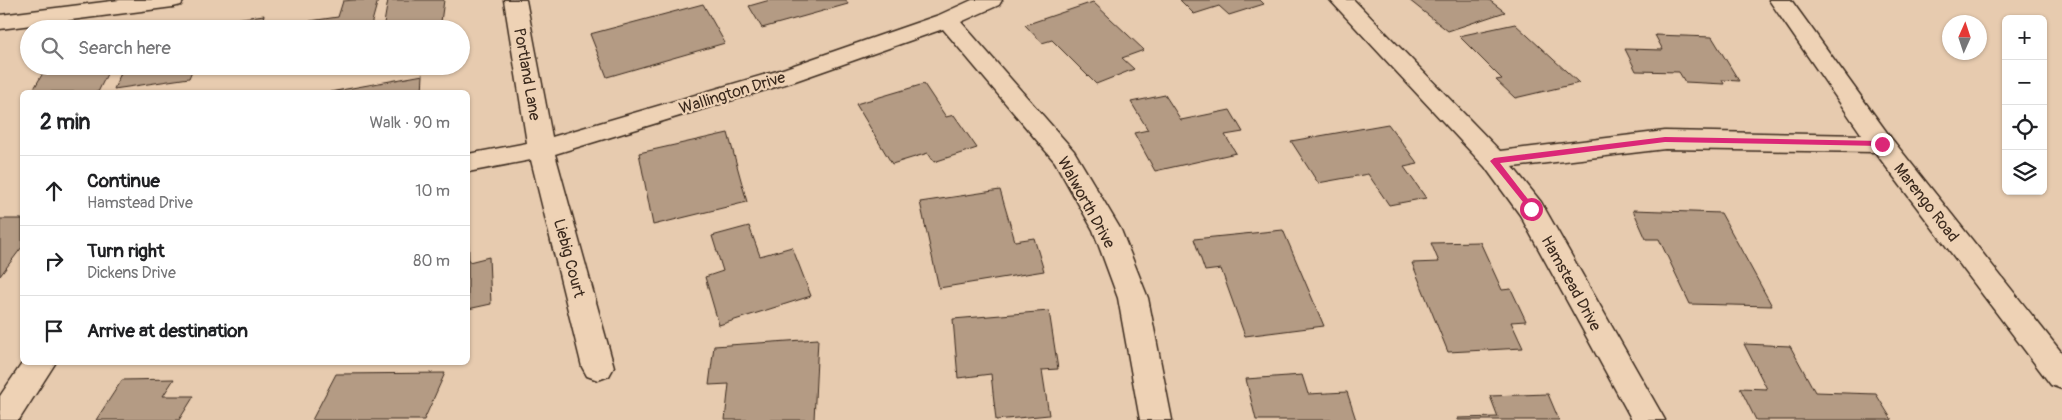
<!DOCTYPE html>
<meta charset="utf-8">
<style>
body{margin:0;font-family:Pangolin,sans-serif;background:#f6f6f6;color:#202124}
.controls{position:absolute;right:15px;top:15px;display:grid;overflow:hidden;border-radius:8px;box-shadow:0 1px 4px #0004}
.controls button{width:45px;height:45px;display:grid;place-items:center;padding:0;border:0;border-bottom:1px solid #e0e0e0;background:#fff;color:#202124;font:25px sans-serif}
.compass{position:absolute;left:1942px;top:15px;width:45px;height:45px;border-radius:50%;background:#fff;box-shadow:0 1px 4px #0004;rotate:3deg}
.stop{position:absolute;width:15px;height:15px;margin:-11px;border:4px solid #db2777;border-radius:50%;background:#fff}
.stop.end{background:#db2777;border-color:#fff;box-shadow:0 1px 5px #0008}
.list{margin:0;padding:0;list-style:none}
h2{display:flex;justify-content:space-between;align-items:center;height:65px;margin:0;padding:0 20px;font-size:21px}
h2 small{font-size:16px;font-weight:400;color:#757577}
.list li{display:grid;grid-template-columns:32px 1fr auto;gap:15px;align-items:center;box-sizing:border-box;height:70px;padding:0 20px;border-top:1px solid #e0e0e0}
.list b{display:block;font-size:19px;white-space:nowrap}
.list p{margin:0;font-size:16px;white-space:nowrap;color:#757577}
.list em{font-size:16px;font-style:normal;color:#757577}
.icon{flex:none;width:28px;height:28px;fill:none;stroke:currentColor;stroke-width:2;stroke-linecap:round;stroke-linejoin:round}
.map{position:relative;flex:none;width:2062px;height:420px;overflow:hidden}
.search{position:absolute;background:#fff;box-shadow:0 1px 4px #0004;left:20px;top:20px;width:450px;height:55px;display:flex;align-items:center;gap:12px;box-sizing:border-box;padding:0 18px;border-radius:28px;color:#757577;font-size:19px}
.panel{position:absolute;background:#fff;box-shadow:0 1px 4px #0004;left:20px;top:90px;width:450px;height:275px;border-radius:8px}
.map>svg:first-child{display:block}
.building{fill:#b49b84;stroke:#3b2a1e}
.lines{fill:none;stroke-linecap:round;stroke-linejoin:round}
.minor-casing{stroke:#3b2a1e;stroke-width:3}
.minor{fill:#eed2b5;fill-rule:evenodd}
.route{fill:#db2777}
.labels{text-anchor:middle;stroke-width:4.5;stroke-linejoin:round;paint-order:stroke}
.street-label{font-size:16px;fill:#3b2a1e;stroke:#eed2b5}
</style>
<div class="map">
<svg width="2062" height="420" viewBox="0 0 2062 420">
<rect width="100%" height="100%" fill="#e7cbaf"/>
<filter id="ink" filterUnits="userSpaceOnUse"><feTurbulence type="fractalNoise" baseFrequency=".02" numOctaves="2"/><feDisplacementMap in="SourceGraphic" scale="10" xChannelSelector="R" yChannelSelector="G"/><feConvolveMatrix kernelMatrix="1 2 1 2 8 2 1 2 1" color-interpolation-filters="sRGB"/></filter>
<g filter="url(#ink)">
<!-- building -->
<g class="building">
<path d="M 354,0 L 378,0 L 370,29 L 307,29 L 310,21 L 338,17 L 343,1 Z"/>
<path d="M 388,0 L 444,0 L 440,29 L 383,29 Z"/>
<path d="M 770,0 L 846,0 L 848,4 L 762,28 L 749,6 Z"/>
<path d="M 1180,0 L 1260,0 L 1264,4 L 1229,15 L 1219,6 L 1194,14 Z"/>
<path d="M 1409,0 L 1489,0 L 1505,12 L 1448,31 Z"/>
<path d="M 1093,2 L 1144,50 L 1122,58 L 1134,69 L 1096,84 L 1052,40 L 1042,43 L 1025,25 Z"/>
<path d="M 703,4 L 725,43 L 607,77 L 590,34 Z"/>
<path d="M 264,15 L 260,29 L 225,29 L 228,20 Z"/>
<path d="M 210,23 L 208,29 L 174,29 Z"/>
<path d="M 1515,24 L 1579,83 L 1515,98 L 1496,80 L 1502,79 L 1459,36 Z"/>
<path d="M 1655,35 L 1712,37 L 1739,81 L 1722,80 L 1724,84 L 1685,82 L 1679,72 L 1636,71 L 1625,49 L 1663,50 Z"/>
<path d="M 47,66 L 111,66 L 98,92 L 32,92 Z"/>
<path d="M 124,66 L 194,66 L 189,78 L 114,89 Z"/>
<path d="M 423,75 L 422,92 L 330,92 Z"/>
<path d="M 924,84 L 946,117 L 954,115 L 977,148 L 934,162 L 928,153 L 892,164 L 856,104 Z"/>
<path d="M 1165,95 L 1181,120 L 1230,110 L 1243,132 L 1225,135 L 1236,153 L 1155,171 L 1134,133 L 1148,130 L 1131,102 Z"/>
<path d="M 1388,124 L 1418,164 L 1404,167 L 1426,198 L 1389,205 L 1368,174 L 1318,183 L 1291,141 Z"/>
<path d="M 728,133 L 747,202 L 653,225 L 639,153 Z"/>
<path d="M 1000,190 L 1015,241 L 1034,238 L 1044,271 L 939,288 L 920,202 Z"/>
<path d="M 1633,210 L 1721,213 L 1772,306 L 1690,304 L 1659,239 L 1646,239 Z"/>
<path d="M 468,217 L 469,262 L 489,257 L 491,304 L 468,309 Z"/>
<path d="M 0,219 L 22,219 L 22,247 L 0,276 Z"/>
<path d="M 749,226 L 760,256 L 792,247 L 811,296 L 719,325 L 705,277 L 723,271 L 712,236 Z"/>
<path d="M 1283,230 L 1324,326 L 1245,336 L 1221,269 L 1205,271 L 1194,239 Z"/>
<path d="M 1480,242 L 1502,290 L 1511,289 L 1526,321 L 1511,322 L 1523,348 L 1448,352 L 1412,263 L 1439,262 L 1431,243 Z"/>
<path d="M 1049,311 L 1058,369 L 1042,370 L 1049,415 L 996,420 L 991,374 L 958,378 L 953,319 Z"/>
<path d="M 818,339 L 814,420 L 725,420 L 729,384 L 709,385 L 714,346 Z"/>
<path d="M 1744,344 L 1790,346 L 1815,392 L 1876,394 L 1892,420 L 1756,420 L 1740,388 L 1767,389 Z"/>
<path d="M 445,373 L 424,420 L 312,420 L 336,374 Z"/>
<path d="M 1302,375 L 1308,394 L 1347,392 L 1356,420 L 1256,420 L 1246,379 Z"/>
<path d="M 174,379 L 163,396 L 194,396 L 179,420 L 96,420 L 122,380 Z"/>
<path d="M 1548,394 L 1559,420 L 1458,420 L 1458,418 L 1498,417 L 1490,396 Z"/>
</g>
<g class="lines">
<defs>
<g id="minor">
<path d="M 120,0 L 184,0 L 181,5 L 173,7 L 0,29 L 0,15 Z"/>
<path d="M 504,0 L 526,0 L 552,137 L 777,71 L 939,15 L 972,0 L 1002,0 L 999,5 L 961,22 L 1074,151 L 1121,230 L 1148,298 L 1172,420 L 1140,420 L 1118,298 L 1093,230 L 1055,162 L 943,29 L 795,81 L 555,154 L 614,367 L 609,376 L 598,380 L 587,376 L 582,367 L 531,160 L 468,172 L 468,154 L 527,143 Z"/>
<path d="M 1330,0 L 1354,0 L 1500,151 L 1665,131 L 1862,135 L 1769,0 L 1791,0 L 1891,138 L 2062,353 L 2062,389 L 2051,385 L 1875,152 L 1665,149 L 1513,167 L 1541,202 L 1665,420 L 1632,420 L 1520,215 L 1485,167 Z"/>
<path d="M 23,362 L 56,362 L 19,420 L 0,420 L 0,396 Z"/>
</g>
</defs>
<!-- minor casing -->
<use href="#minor" class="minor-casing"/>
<!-- minor -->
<use href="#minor" class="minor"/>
</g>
</g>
<!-- route -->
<path class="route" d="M 1665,137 L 1882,141 L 1886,144 L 1882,146 L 1665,142 L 1500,163 L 1534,207 L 1534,211 L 1531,212 L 1490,161 L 1494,158 Z"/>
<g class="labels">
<!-- street labels -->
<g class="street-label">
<text transform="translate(528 74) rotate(80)" y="6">Portland Lane</text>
<text transform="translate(732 92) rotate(-17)" y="6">Wallington Drive</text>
<text transform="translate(1087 202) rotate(61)" y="6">Walworth Drive</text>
<text transform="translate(1927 202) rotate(52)" y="6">Marengo Road</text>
<text transform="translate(570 258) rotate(75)" y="6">Liebig Court</text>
<text transform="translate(1572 283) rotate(61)" y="6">Hamstead Drive</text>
</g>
</g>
</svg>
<div class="controls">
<button>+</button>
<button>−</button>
<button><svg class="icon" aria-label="locate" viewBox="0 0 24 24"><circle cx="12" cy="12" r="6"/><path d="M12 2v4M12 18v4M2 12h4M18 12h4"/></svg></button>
<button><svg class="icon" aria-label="layers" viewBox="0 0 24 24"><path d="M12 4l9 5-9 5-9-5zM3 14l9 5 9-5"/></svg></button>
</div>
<svg class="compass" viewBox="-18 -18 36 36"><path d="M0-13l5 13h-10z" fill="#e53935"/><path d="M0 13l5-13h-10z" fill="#757577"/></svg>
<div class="stop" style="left:1531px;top:209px"></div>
<div class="stop end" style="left:1882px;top:144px"></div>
<div class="search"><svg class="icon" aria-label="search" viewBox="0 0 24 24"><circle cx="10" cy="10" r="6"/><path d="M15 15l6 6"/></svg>Search here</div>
<section class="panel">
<h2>2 min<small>Walk · 90 m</small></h2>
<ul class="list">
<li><svg class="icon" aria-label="ahead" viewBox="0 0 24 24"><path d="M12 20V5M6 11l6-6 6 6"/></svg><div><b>Continue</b><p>Hamstead Drive</p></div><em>10 m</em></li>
<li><svg class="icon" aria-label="right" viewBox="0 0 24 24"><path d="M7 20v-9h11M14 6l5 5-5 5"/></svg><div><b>Turn right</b><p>Dickens Drive</p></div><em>80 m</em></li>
<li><svg class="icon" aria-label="arrive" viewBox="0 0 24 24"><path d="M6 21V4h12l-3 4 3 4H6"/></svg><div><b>Arrive at destination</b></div></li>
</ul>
</section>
</div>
